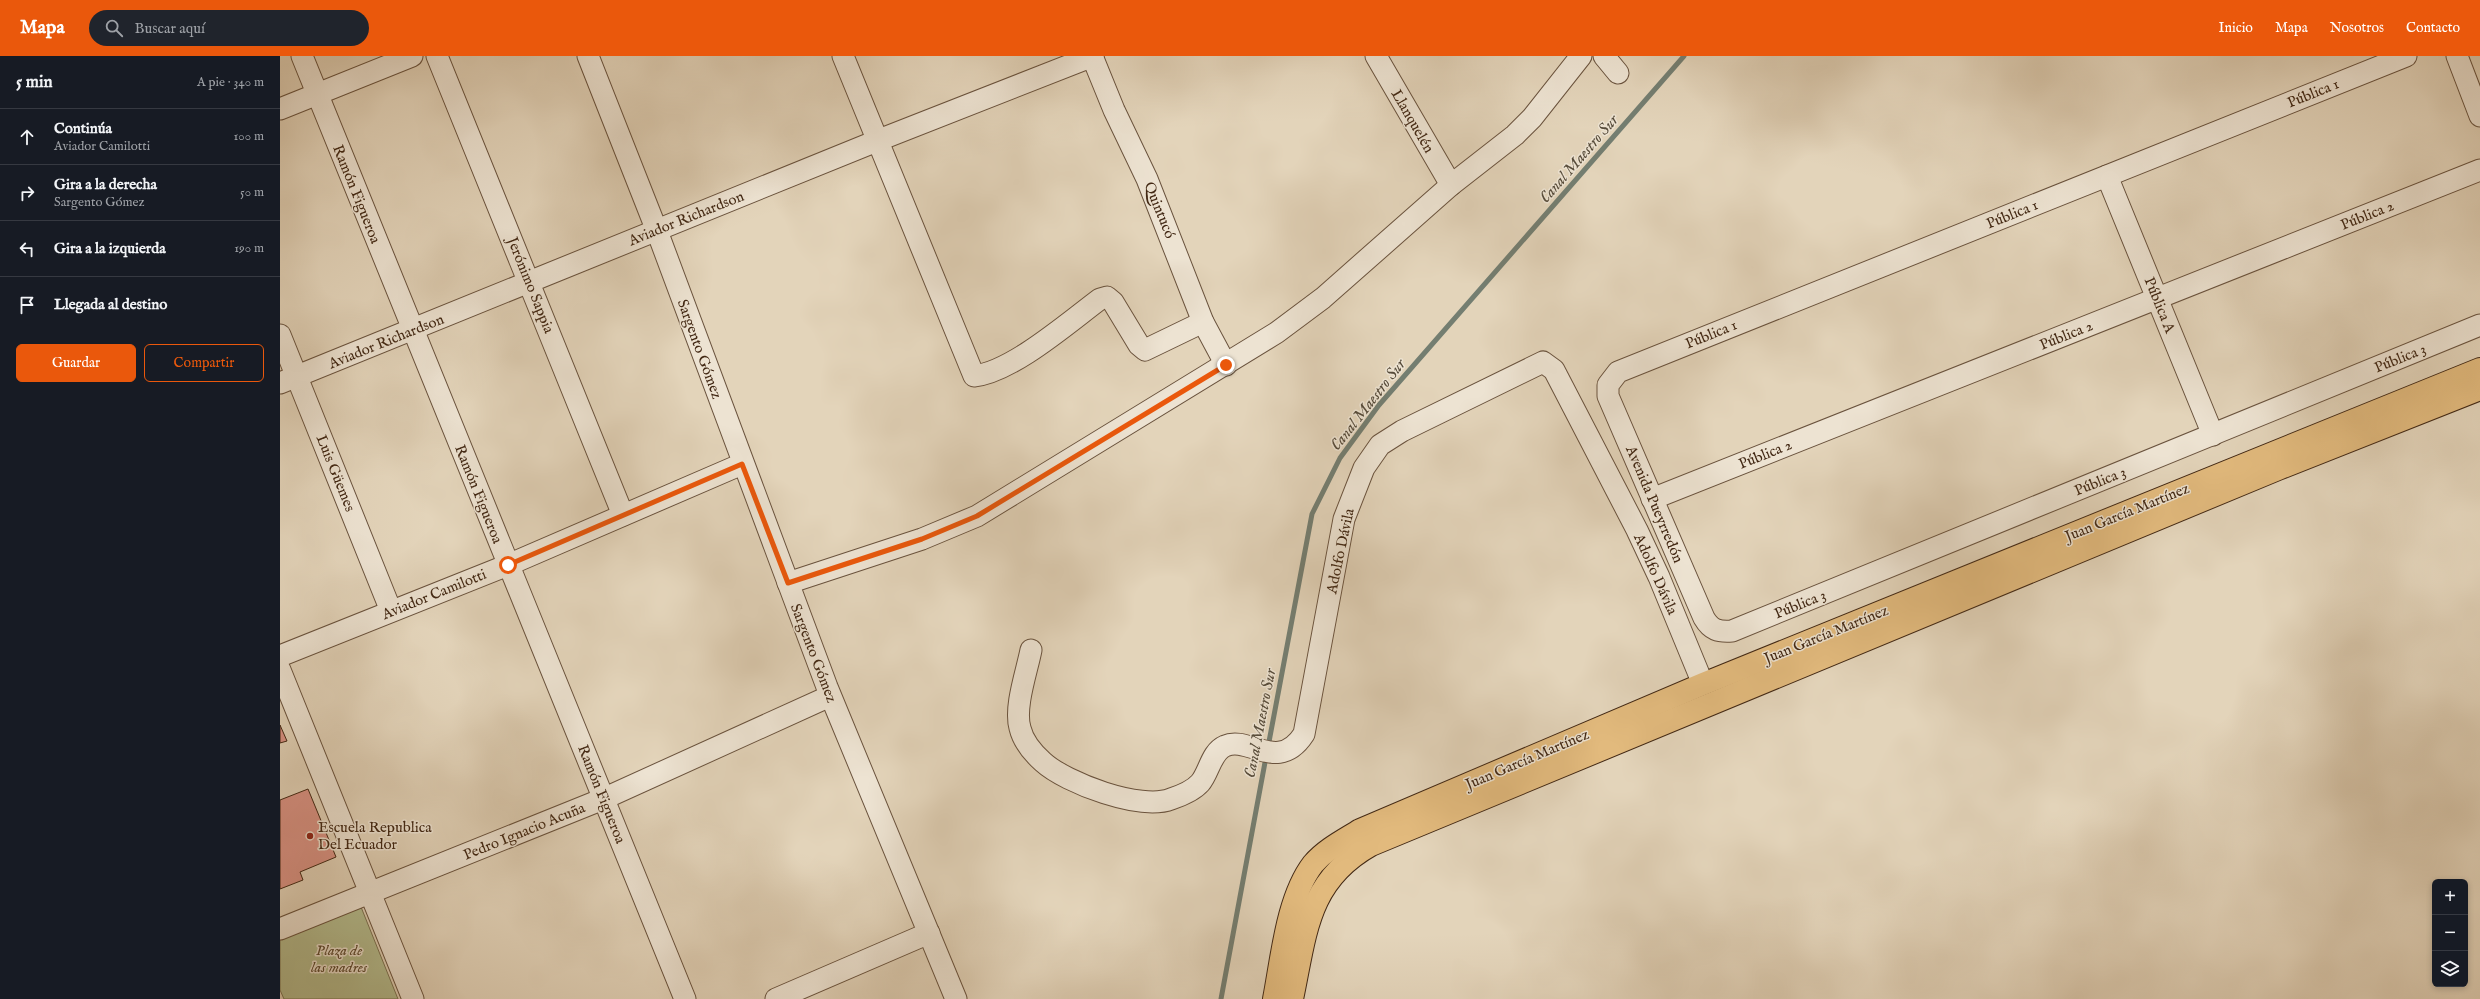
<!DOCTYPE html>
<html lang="es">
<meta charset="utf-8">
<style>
body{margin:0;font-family:"IM FELL English",serif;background:#20242c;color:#f1f3f6}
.controls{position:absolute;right:12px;bottom:12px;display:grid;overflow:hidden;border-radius:6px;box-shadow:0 2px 6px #0003}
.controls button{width:36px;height:36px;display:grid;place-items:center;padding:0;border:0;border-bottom:1px solid #363941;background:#171b24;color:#f1f3f6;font:20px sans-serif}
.stop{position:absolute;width:12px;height:12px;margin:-9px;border:3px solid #ea580c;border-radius:50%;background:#fff}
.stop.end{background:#ea580c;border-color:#fff;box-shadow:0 1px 4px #0008}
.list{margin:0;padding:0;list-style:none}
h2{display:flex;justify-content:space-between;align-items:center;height:52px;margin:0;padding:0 16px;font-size:17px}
h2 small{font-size:13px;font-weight:400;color:#9ea1a6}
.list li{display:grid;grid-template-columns:26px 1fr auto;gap:12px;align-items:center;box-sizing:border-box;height:56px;padding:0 16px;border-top:1px solid #363941}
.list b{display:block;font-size:15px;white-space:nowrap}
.list p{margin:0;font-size:13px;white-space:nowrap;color:#9ea1a6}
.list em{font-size:13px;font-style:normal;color:#9ea1a6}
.actions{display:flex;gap:8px;padding:12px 16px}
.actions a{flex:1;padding:9px 0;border:1px solid #ea580c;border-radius:6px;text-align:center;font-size:14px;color:#ea580c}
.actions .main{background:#ea580c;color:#fff}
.icon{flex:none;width:22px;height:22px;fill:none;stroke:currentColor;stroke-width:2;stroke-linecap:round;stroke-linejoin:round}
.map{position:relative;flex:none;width:2200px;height:943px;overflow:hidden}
header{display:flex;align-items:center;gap:24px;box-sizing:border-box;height:56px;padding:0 20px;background:#ea580c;color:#fff}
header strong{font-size:19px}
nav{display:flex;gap:22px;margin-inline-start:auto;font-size:14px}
.search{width:280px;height:36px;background:#20242c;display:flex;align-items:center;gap:10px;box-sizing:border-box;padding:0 14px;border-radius:22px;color:#9ea1a6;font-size:15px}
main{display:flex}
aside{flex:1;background:#171b24}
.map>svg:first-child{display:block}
.green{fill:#b4bd90;stroke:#7b7252}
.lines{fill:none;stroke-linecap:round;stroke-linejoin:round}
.stream{stroke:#747e71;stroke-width:5}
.building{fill:#da9386;stroke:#422814}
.minor-casing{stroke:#6a533e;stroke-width:23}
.major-casing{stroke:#422814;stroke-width:24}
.minor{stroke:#ede3d2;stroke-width:21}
.major{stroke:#e2ba7d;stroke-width:22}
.route{stroke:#ea580c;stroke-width:5}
.poi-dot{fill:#8f2418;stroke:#ede3d2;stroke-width:1.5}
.labels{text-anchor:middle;stroke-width:3;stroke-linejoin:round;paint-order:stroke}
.street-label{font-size:15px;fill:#422814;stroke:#ede3d2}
.poi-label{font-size:15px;fill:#422814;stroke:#ede3d2;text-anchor:start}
.park-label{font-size:15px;font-style:italic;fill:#59462d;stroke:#ede3d2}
.water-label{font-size:16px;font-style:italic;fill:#574c3b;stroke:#ede3d2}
</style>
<header>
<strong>Mapa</strong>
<div class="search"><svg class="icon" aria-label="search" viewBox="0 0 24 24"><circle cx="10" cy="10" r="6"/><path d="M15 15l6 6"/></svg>Buscar aquí</div>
<nav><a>Inicio</a><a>Mapa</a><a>Nosotros</a><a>Contacto</a></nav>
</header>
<main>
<aside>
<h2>5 min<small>A pie · 340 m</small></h2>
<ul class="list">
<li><svg class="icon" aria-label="ahead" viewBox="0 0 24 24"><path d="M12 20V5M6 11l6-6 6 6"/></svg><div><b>Continúa</b><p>Aviador Camilotti</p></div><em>100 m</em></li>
<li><svg class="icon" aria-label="right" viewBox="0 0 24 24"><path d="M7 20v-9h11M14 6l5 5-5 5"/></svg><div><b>Gira a la derecha</b><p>Sargento Gómez</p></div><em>50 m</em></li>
<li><svg class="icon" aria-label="left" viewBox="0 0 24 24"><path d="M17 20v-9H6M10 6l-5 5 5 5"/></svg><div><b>Gira a la izquierda</b></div><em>190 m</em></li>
<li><svg class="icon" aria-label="arrive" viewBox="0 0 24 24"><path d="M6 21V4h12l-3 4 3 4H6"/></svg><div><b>Llegada al destino</b></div></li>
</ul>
<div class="actions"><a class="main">Guardar</a><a>Compartir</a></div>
</aside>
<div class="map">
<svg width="2200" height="943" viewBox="0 0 2200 943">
<rect width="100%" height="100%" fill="#e3d4ba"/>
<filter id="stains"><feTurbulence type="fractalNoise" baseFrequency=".005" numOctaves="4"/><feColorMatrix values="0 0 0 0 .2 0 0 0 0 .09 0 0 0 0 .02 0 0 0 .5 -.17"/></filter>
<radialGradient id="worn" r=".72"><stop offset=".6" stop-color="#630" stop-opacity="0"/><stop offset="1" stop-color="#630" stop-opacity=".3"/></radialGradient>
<!-- green -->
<path class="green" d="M 81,851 L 118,943 L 4,943 L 0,934 L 0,884 Z"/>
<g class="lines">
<!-- stream -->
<g class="stream">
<path d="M 988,691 L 1032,458 L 1060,402 L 1099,349 L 1404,0"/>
<path d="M 941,943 L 986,701"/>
</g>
</g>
<!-- building -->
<g class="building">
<path d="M 0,669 L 7,685 L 0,687 Z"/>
<path d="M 28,733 L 56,801 L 20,816 L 23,824 L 0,833 L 0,744 Z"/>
</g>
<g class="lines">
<defs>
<g id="minor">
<path d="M 22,0 L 405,943"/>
<path d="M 157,0 L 343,459"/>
<path d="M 308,0 L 377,175 L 547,631 L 676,943"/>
<path d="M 563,0 L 694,320 C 732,316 789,266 820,243 L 827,241 L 833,246 L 859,289 L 865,294 L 923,266"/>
<path d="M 812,0 L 834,54 L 867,123 L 923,266 L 946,309"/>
<path d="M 1096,0 L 1171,129"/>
<path d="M 1324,0 L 1338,17"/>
<path d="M 2126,0 L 1338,316 L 1328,329 L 1328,340 L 1424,562 C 1431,574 1438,576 1452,575 L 2200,269"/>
<path d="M 2177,0 L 2200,60"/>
<path d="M 0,53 L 132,0"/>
<path d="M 1827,120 L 1933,379"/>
<path d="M 0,279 L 111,555"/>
<path d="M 0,327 L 599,84 L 813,0"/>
<path d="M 1372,443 L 2200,114"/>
<path d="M 508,527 L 642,483 L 697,460 L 996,277 L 1043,242 L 1171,129 L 1235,79 L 1252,62 L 1301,0"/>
<path d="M 751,594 C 747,615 734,651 740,672 C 743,685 753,697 763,706 C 786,727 861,755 891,743 C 900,740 913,735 920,727 C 929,717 931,696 945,690 C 969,679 998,718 1024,678 L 1064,463 L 1084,412 L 1100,389 L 1122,375 L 1263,306 L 1274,314 L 1357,474 L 1379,521 L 1423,628"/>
<path d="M 0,600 L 228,509 L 462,408"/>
<path d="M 0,614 L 133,943"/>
<path d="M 0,873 L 323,743 L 550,640"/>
<path d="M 496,943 L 649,877"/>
</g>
<g id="major">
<path d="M 994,943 C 1002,902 1007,842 1033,808 C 1046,793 1064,784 1080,774 L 1423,628 L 2200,313"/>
<path d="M 1012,943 C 1026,877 1027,825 1091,789 L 1998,413 L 2200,333"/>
</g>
</defs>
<!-- minor casing -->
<use href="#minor" class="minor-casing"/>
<!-- major casing -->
<use href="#major" class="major-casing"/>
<!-- minor -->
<use href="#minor" class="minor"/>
<!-- major -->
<use href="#major" class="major"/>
</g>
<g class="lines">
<!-- route -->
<path class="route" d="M 228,509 L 462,408 L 508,527 L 642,483 L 697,460 L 946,309"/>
</g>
<!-- markers -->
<circle class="poi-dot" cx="30" cy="780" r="4"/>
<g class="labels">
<!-- street labels -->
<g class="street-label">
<text transform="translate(2033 37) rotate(-22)" y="5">Pública 1</text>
<text transform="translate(1133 65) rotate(60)" y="5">Llanquelén</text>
<text transform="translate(77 138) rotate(68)" y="5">Ramón Figueroa</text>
<text transform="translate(880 154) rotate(68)" y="5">Quintucó</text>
<text transform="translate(1732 158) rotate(-22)" y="5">Pública 1</text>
<text transform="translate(2087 159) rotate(-22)" y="5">Pública 2</text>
<text transform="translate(406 162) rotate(-22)" y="5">Aviador Richardson</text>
<text transform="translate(251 229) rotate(68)" y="5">Jerónimo Sappia</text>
<text transform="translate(1880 249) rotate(68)" y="5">Pública A</text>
<text transform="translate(1431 278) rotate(-22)" y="5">Pública 1</text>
<text transform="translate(1786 279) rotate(-22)" y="5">Pública 2</text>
<text transform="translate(106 285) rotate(-22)" y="5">Aviador Richardson</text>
<text transform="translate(420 293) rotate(70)" y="5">Sargento Gómez</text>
<text transform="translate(2120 302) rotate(-22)" y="5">Pública 3</text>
<text transform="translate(1485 398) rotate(-22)" y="5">Pública 2</text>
<text transform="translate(56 417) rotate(68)" y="5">Luis Güemes</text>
<text transform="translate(1820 425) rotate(-22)" y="5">Pública 3</text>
<text transform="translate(199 438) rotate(68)" y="5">Ramón Figueroa</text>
<text transform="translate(1375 448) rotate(67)" y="5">Avenida Pueyrredón</text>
<text transform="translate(1847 456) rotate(-22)" y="5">Juan García Martínez</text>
<text transform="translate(1060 495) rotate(-78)" y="5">Adolfo Dávila</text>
<text transform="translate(1376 518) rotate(66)" y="5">Adolfo Dávila</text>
<text transform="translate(154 538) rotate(-22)" y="5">Aviador Camilotti</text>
<text transform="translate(1520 548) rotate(-22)" y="5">Pública 3</text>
<text transform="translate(1546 578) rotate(-22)" y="5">Juan García Martínez</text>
<text transform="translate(534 597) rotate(69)" y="5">Sargento Gómez</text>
<text transform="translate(1247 703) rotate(-23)" y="5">Juan García Martínez</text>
<text transform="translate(322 738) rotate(68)" y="5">Ramón Figueroa</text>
<text transform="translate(244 775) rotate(-22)" y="5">Pedro Ignacio Acuña</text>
</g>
<!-- poi labels -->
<g class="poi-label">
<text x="38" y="776">Escuela Republica<tspan x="38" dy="17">Del Ecuador</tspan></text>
</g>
<!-- park labels -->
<g class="park-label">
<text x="59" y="899">Plaza de<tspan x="59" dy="17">las madres</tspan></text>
</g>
<!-- water labels -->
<g class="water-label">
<text transform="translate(1298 102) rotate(-49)" y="6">Canal Maestro Sur</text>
<text transform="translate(1087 348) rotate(-52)" y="6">Canal Maestro Sur</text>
<text transform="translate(979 667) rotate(-79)" y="6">Canal Maestro Sur</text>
</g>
</g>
<rect width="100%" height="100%" filter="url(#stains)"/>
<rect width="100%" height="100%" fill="url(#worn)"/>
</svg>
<div class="controls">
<button>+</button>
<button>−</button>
<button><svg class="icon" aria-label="layers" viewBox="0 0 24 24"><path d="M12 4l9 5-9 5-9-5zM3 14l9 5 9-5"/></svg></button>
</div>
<div class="stop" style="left:228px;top:509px"></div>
<div class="stop end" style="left:946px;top:309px"></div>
</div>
</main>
